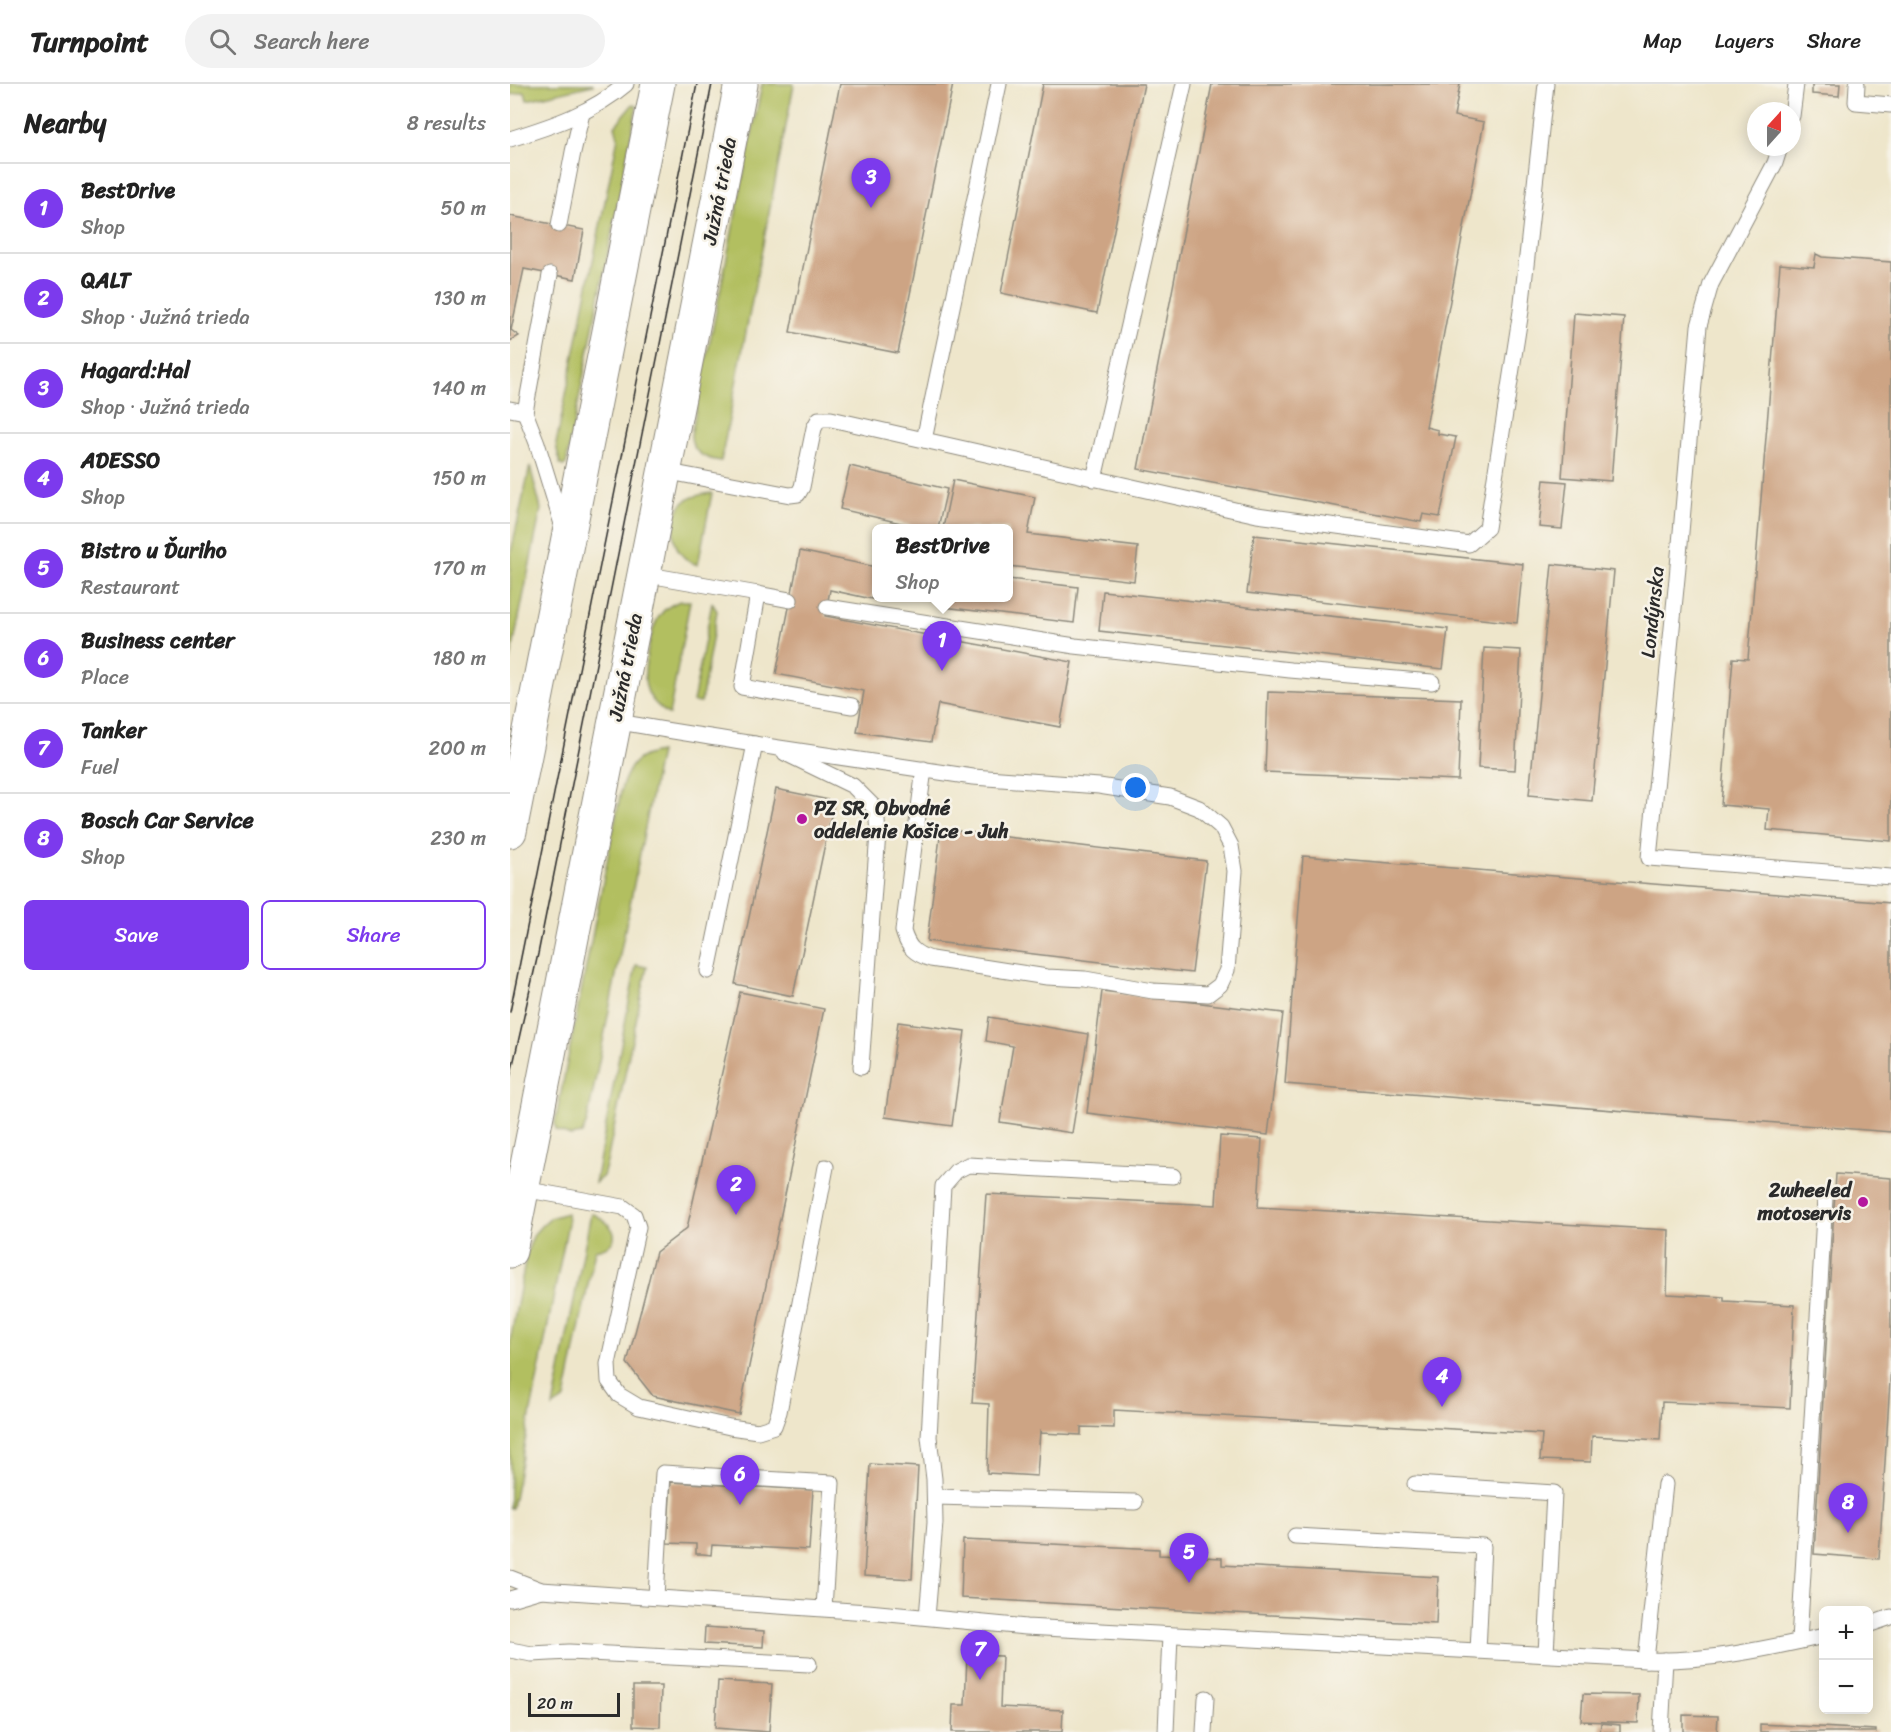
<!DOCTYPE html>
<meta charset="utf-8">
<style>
body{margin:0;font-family:Sriracha,sans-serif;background:#f2f2f2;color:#222}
.controls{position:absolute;right:18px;bottom:18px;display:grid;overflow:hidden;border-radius:9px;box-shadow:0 3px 15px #0003}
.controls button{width:54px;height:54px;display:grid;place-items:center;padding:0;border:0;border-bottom:2px solid #e0e0e0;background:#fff;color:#222;font:30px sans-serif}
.compass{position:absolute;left:1237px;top:18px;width:54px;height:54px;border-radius:50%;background:#fff;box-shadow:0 3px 15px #0003;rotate:21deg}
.scale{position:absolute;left:18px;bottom:15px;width:92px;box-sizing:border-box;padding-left:6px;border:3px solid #2b2b2b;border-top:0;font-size:16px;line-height:21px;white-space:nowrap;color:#2b2b2b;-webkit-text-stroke:4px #f7f3e8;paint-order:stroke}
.you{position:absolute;left:626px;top:704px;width:21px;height:21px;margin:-15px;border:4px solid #fff;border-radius:50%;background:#1a73e8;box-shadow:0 0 0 9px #1a73e833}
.badge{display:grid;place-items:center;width:39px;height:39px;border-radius:50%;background:#7c3aed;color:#fff;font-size:20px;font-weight:700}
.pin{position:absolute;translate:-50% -50px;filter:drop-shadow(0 2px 3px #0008)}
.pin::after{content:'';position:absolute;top:32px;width:21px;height:18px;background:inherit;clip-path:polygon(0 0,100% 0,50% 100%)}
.popup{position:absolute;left:362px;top:440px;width:141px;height:78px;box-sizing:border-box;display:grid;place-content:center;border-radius:9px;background:#fff;filter:drop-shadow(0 2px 4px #0005);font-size:20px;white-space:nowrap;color:#767676}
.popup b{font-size:22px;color:#222}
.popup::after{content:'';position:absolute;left:50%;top:100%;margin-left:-12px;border:12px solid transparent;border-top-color:#fff}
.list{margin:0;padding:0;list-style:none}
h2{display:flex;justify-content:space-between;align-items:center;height:78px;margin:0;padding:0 24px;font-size:26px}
h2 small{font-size:20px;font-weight:400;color:#767676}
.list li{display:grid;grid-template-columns:39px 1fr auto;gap:18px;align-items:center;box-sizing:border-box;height:90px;padding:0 24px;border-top:2px solid #e0e0e0}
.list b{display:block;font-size:22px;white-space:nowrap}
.list p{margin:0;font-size:20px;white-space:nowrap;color:#767676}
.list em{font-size:20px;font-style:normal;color:#767676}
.actions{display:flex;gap:12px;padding:18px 24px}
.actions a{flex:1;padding:14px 0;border:2px solid #7c3aed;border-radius:9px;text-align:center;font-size:21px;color:#7c3aed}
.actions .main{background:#7c3aed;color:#fff}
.icon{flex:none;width:33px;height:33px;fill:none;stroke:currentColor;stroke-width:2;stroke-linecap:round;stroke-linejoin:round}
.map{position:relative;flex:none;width:1381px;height:1648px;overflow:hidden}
header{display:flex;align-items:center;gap:36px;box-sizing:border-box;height:84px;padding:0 30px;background:#fff;border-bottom:2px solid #e0e0e0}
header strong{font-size:28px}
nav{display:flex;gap:33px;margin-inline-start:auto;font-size:21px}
.search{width:420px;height:54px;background:#f2f2f2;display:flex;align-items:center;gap:15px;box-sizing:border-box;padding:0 21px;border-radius:33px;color:#767676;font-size:22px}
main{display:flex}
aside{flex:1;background:#fff}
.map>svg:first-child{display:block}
.green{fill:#b2bf61;stroke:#6e7546;stroke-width:1.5}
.building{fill:#cda484}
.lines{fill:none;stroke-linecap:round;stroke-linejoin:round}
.service-casing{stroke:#8c887b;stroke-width:17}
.tertiary-casing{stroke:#8c887b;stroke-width:35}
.service{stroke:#fff;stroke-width:15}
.tertiary{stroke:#fff;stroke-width:33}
.tram{stroke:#2b2b2b;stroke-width:1.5}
.poi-dot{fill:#b5179e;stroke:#f7f3e8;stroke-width:2}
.labels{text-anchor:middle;stroke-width:5;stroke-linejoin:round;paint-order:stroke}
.street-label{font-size:20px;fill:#2b2b2b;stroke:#f7f3e8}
.poi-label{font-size:20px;font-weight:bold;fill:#2b2b2b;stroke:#f7f3e8;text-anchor:start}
</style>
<header>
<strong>Turnpoint</strong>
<div class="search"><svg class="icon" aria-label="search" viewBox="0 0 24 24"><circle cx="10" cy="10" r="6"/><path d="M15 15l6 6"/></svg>Search here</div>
<nav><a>Map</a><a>Layers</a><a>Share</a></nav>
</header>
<main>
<aside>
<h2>Nearby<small>8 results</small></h2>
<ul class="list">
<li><span class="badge">1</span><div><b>BestDrive</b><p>Shop</p></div><em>50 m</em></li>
<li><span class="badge">2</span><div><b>QALT</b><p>Shop · Južná trieda</p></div><em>130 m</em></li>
<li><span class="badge">3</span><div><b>Hagard:Hal</b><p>Shop · Južná trieda</p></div><em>140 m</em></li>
<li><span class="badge">4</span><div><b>ADESSO</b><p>Shop</p></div><em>150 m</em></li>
<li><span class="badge">5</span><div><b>Bistro u Ďuriho</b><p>Restaurant</p></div><em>170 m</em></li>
<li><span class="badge">6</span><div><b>Business center</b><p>Place</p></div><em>180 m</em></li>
<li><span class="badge">7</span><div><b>Tanker</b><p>Fuel</p></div><em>200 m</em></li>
<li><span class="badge">8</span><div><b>Bosch Car Service</b><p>Shop</p></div><em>230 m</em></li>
</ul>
<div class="actions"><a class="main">Save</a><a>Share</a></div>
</aside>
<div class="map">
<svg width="1381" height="1648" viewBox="0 0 1381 1648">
<rect width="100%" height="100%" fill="#f7f3e8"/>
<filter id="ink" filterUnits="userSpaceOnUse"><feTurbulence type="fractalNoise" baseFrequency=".0167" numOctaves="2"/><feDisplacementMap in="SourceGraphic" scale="12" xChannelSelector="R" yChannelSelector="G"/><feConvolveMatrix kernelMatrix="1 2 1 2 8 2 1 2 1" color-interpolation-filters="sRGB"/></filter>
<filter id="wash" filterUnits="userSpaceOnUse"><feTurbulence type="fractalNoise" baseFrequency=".008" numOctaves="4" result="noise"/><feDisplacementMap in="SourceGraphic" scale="24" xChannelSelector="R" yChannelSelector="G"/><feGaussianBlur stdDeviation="1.35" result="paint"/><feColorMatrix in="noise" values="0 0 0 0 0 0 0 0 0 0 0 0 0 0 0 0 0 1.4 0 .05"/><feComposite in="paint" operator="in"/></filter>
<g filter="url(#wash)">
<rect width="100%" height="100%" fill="#eee6cb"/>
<!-- green -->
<g class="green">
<path d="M 0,0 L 83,0 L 83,1 L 17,16 L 15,8 L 0,11 Z"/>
<path d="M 252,0 L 284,0 L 211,377 C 195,375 181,368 181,351 Z"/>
<path d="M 123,20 L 127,21 L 126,27 L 56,380 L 53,382 L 50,380 L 46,360 L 108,53 L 105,42 Z"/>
<path d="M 20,382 L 31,425 L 0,578 L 0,472 Z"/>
<path d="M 202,409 L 188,481 C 182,479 176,476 172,471 C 161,459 161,434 171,421 C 179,412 191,410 202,409 Z"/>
<path d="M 170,517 L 180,517 L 159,631 C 149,623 139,616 136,602 C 132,587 141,542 151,530 C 156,523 162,520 170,517 Z"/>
<path d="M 202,519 L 207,527 L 191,619 L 183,618 Z"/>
<path d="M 150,668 L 77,1038 L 72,1050 L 60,1052 L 46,1046 L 45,1039 L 112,702 C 120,681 126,671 150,668 Z"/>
<path d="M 126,881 L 137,883 L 97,1078 L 93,1092 L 85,1099 Z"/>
<path d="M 57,1129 L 58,1139 L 2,1424 L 0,1424 L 0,1257 L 17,1168 L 24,1150 L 32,1141 L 40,1134 Z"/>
<path d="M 81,1129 C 103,1138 118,1160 85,1166 L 55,1315 L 43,1323 Z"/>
</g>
<g id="blocks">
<!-- building -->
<g class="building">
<path d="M 330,0 L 443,0 L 388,269 L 280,248 Z"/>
<path d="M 533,0 L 634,0 L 587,229 L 491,209 Z"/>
<path d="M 702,0 L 950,0 L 944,32 L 974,38 L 916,343 L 928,346 L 928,350 L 946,353 L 930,433 L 913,430 L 911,438 L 628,385 Z"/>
<path d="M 1302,0 L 1330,0 L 1329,12 L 1302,10 Z"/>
<path d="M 0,132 L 74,146 L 65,195 L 14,185 L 1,246 L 9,252 L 0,257 Z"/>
<path d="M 1306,170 L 1312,173 L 1381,178 L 1381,757 L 1257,746 L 1259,725 L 1211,721 L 1223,574 L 1238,575 L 1270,180 L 1304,183 Z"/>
<path d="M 1064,229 L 1114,233 L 1101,397 L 1052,393 Z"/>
<path d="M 340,382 L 437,405 L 428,444 L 412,444 L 330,425 Z"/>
<path d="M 443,396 L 525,413 L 518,450 L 628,463 L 624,497 L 498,482 L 498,444 L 433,444 Z"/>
<path d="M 1034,396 L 1057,398 L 1052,445 L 1029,443 Z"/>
<path d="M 744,451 L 1013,480 L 1007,539 L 737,509 Z"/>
<path d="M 290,467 L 366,483 L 362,515 L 320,506 L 315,532 L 562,578 L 550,643 L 428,620 L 421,658 L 347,648 L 354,607 L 266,590 Z"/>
<path d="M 1042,480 L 1104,487 L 1082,717 L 1019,711 Z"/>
<path d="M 498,495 L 568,503 L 564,539 L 434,523 L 435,514 L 498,514 Z"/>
<path d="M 593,507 L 938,545 L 933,585 L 589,547 Z"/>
<path d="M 974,564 L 1011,566 L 1005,686 L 968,684 Z"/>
<path d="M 758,608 L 951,615 L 948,696 L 755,688 Z"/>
<path d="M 266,705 L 324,717 L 283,912 L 225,900 Z"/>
<path d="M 431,745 L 696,777 L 682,889 L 417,857 Z"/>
<path d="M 793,772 L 1381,819 L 1381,1048 L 775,1000 Z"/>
<path d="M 592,907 L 773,929 L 758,1051 L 577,1029 Z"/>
<path d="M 230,908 L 314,925 L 229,1330 L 143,1312 L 117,1279 L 146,1168 L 177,1144 Z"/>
<path d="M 479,933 L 578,950 L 562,1049 L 490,1038 L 503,962 L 476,957 Z"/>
<path d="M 388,938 L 455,947 L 442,1042 L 375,1033 Z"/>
<path d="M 710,1052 L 752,1055 L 748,1123 L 1159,1146 L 1157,1210 L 1214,1213 L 1214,1217 L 1284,1221 L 1280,1324 L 1152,1318 L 1150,1356 L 1082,1352 L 1081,1378 L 1030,1376 L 1032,1350 L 604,1326 L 604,1344 L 571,1343 L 571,1351 L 531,1349 L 530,1347 L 527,1392 L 477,1389 L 479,1320 L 462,1319 L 476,1110 L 706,1121 Z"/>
<path d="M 1326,1090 L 1381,1094 L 1381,1281 L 1369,1475 L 1304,1470 Z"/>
<path d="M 360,1380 L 408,1383 L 402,1495 L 354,1492 Z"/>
<path d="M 161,1398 L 303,1406 L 299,1466 L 202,1461 L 201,1471 L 193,1470 L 186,1470 L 186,1460 L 157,1459 Z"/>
<path d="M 453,1456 L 649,1465 L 649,1471 L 712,1474 L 712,1481 L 928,1493 L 926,1540 L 451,1514 Z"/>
<path d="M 195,1543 L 254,1547 L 253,1563 L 194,1560 Z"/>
<path d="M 457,1571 L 492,1572 L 490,1623 L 553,1626 L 552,1648 L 442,1648 L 443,1621 L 455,1621 Z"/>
<path d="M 208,1597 L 262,1600 L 259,1648 L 205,1644 Z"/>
<path d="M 123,1602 L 151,1602 L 150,1643 L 123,1642 Z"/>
<path d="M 1073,1610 L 1129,1611 L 1128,1639 L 1071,1637 Z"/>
<path d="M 1173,1631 L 1208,1632 L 1207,1648 L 1173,1648 Z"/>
<path d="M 1091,1639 L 1110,1641 L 1110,1648 L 1090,1648 Z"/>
<path d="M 1250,1640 L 1366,1646 L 1366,1648 L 1250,1648 Z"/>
</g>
</g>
</g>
<g filter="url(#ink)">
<use href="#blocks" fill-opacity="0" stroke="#8c887b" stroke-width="1.5"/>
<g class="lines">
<defs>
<g id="service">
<path d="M 1347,0 L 1346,18 L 1381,21"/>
<path d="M 1282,32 L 1286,0"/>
<path d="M 0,55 C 42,42 82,29 116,0"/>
<path d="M 1270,63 L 1265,79 L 1201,200 L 1189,242 L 1167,494 L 1139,774 L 1381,793"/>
<path d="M 49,141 L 63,68 L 72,29"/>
<path d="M 40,191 L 15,328 L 27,359 L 52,440"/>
<path d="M 0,325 L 15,328"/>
<path d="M 414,356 L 489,0"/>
<path d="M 154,387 L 280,411 L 288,410 L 292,403 L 304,344 L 309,335 L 321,335 L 747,431 L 959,460 L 977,444 L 1011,227 L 1036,0"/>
<path d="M 584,395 L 674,0"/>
<path d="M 133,490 L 248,510 L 232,603 L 342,622"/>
<path d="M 248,510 L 280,516"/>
<path d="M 317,523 L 565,562 L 780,586 L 922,598"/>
<path d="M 104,637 C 157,647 209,654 262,663 L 463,693 L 589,702 L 660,713 L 689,724 L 711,743 L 721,762 L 725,787 L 717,886 L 710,901 L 698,910 L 643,907 L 575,895 L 537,893 L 421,875 C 405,870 398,864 393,847 L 414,685"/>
<path d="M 275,669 L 343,702 L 366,725 L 368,749 L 351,983"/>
<path d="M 198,887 L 245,660"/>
<path d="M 13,1105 L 113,1123 L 124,1131 L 128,1143 L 98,1280 L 99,1297 L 109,1311 L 129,1323 L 220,1343 L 248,1347 L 264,1342 L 269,1328 L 316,1083"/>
<path d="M 905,1400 L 1044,1409 L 1036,1570"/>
<path d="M 425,1413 L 625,1418"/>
<path d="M 785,1452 L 973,1462 L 968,1567"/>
<path d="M 0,1494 L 31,1506 L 358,1528 L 516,1543 L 1136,1576 C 1196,1578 1256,1565 1314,1552"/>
<path d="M 146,1513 L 153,1389 L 322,1399 L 314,1524"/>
<path d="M 0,1515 L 31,1506"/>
<path d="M 417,1533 L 425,1439 L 424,1395 L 419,1353 L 433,1102 L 446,1087 L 458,1081 L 663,1092"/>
<path d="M 1358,1541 L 1381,1533"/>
<path d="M 1289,1557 L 1315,1114"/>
<path d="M 0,1566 L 22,1570 L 59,1568 L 299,1580"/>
<path d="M 1136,1576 L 1155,1400"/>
<path d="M 656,1648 L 660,1551"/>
<path d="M 694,1648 L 696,1614"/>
<path d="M 1151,1648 L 1155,1576"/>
</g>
<g id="tertiary">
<path d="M 0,747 L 148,0"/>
<path d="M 0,1167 L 231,0"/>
</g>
</defs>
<!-- service casing -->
<use href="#service" class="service-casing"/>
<!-- tertiary casing -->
<use href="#tertiary" class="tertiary-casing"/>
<!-- service -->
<use href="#service" class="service"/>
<!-- tertiary -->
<use href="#tertiary" class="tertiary"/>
<!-- tram -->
<g class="tram">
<path d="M 0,928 L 187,0"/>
<path d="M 0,994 L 28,870 L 202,0"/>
</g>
</g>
</g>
<!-- markers -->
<g class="poi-dot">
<circle cx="292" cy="735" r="6"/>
<circle cx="1353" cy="1118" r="6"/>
</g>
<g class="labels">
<!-- street labels -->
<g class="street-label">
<text transform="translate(209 107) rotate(-79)" y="7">Južná trieda</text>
<text transform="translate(1142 528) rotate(-84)" y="7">Londýnska</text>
<text transform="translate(115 583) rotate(-79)" y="7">Južná trieda</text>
</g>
<!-- poi labels -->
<g class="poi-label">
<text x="304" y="731">PZ SR, Obvodné<tspan x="304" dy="23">oddelenie Košice - Juh</tspan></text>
<text x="1341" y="1113" text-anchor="end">2wheeled<tspan x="1341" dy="23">motoservis</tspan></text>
</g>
</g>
</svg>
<div class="controls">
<button>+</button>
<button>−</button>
</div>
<svg class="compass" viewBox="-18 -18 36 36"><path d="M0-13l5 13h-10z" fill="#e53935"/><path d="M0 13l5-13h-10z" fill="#767676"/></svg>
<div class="scale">20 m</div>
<div class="you"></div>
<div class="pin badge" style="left:432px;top:587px">1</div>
<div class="popup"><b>BestDrive</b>Shop</div>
<div class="pin badge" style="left:226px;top:1131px">2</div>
<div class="pin badge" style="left:361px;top:124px">3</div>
<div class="pin badge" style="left:932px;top:1323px">4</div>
<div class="pin badge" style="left:679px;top:1499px">5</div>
<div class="pin badge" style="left:230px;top:1421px">6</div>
<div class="pin badge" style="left:470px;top:1596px">7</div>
<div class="pin badge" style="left:1338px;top:1449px">8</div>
</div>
</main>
